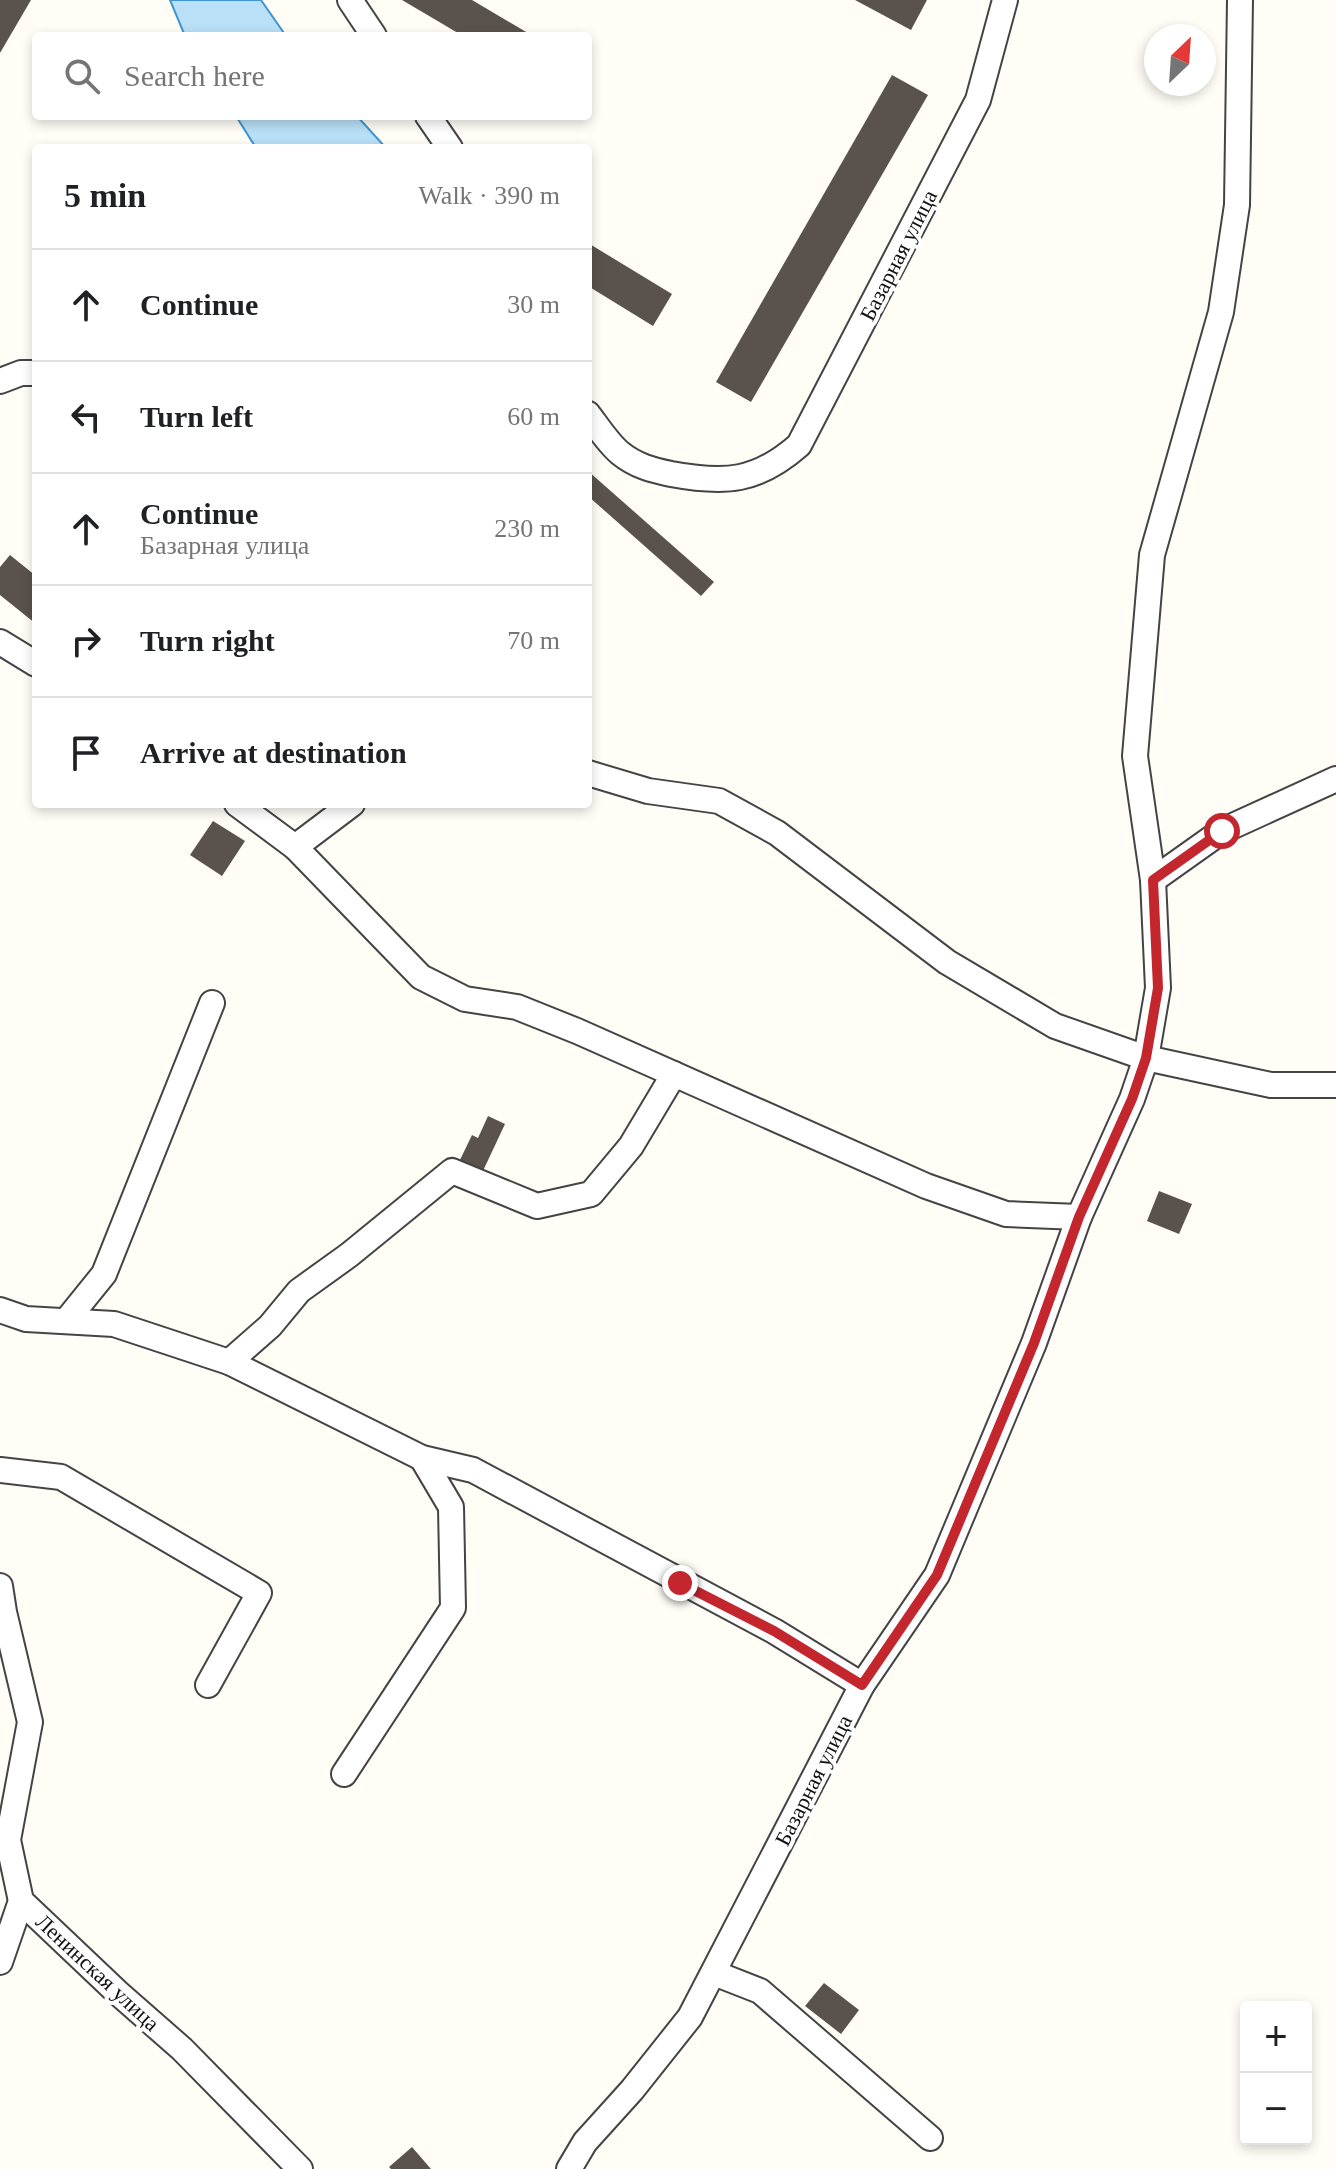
<!DOCTYPE html>
<meta charset="utf-8">
<style>
body{margin:0;font-family:Georgia,serif;background:#f2f2f2;color:#202124}
.controls{position:absolute;right:24px;bottom:24px;display:grid;overflow:hidden;border-radius:8px;box-shadow:0 4px 12px #0003}
.controls button{width:72px;height:72px;display:grid;place-items:center;padding:0;border:0;border-bottom:2px solid #e0e0e0;background:#fff;color:#202124;font:40px sans-serif}
.compass{position:absolute;left:1144px;top:24px;width:72px;height:72px;border-radius:50%;background:#fff;box-shadow:0 4px 12px #0003;rotate:25deg}
.stop{position:absolute;width:24px;height:24px;margin:-18px;border:6px solid #c4262e;border-radius:50%;background:#fff}
.stop.end{background:#c4262e;border-color:#fff;box-shadow:0 2px 8px #0008}
.list{margin:0;padding:0;list-style:none}
h2{display:flex;justify-content:space-between;align-items:center;height:104px;margin:0;padding:0 32px;font-size:34px}
h2 small{font-size:26px;font-weight:400;color:#757577}
.list li{display:grid;grid-template-columns:52px 1fr auto;gap:24px;align-items:center;box-sizing:border-box;height:112px;padding:0 32px;border-top:2px solid #e0e0e0}
.list b{display:block;font-size:30px;white-space:nowrap}
.list p{margin:0;font-size:26px;white-space:nowrap;color:#757577}
.list em{font-size:26px;font-style:normal;color:#757577}
.icon{flex:none;width:44px;height:44px;fill:none;stroke:currentColor;stroke-width:2;stroke-linecap:round;stroke-linejoin:round}
.map{position:relative;flex:none;width:1336px;height:2169px;overflow:hidden}
.search{position:absolute;background:#fff;box-shadow:0 4px 12px #0003;left:32px;top:32px;width:560px;height:88px;display:flex;align-items:center;gap:20px;box-sizing:border-box;padding:0 28px;border-radius:8px;color:#757577;font-size:30px}
.panel{position:absolute;background:#fff;box-shadow:0 4px 12px #0003;left:32px;top:144px;width:560px;height:664px;border-radius:8px}
.map>svg:first-child{display:block}
.water{fill:#b9e0f7;stroke:#3f96cf;stroke-width:2}
.building{fill:#5a524d}
.lines{fill:none;stroke-linecap:round;stroke-linejoin:round}
.minor-casing{stroke:#444;stroke-width:28}
.minor{stroke:#fff;stroke-width:24}
.route{stroke:#c4262e;stroke-width:10}
.labels{text-anchor:middle;stroke-width:8;stroke-linejoin:round;paint-order:stroke}
.street-label{font-size:22px;fill:#111;stroke:#fff}
</style>
<div class="map">
<svg width="1336" height="2169" viewBox="0 0 1336 2169">
<rect width="100%" height="100%" fill="#fffdf5"/>
<!-- water -->
<g class="water">
<path d="M 170,0 L 261,0 L 286,36 L 185,36 Z"/>
<path d="M 236,116 L 357,116 L 386,148 L 256,148 Z"/>
</g>
<!-- building -->
<g class="building">
<path d="M 0,0 L 31,0 L 0,53 Z"/>
<path d="M 402,0 L 472,0 L 533,36 L 463,36 Z"/>
<path d="M 855,0 L 927,0 L 911,30 Z"/>
<path d="M 892,75 L 928,95 L 751,402 L 716,382 Z"/>
<path d="M 588,243 L 672,294 L 653,326 L 588,286 Z"/>
<path d="M 588,471 L 714,582 L 701,596 L 588,496 Z"/>
<path d="M 10,555 L 36,576 L 36,624 L 0,595 L 0,567 Z"/>
<path d="M 213,821 L 245,841 L 222,876 L 190,855 Z"/>
<path d="M 488,1116 L 505,1124 L 482,1173 L 459,1162 L 472,1135 L 478,1138 Z"/>
<path d="M 1159,1191 L 1192,1204 L 1179,1234 L 1147,1221 Z"/>
<path d="M 824,1983 L 859,2010 L 841,2034 L 805,2006 Z"/>
<path d="M 412,2147 L 431,2169 L 391,2169 L 389,2167 Z"/>
</g>
<g class="lines">
<defs>
<g id="minor">
<path d="M 350,0 L 374,36"/>
<path d="M 428,116 L 450,148"/>
<path d="M 0,381 L 21,373 L 36,373"/>
<path d="M 588,414 C 598,427 608,443 620,453 C 636,466 652,470 671,474 C 725,484 757,482 799,445 L 978,100 L 1005,0"/>
<path d="M 0,642 L 36,664"/>
<path d="M 588,773 L 648,791 L 719,801 L 777,833 L 947,962 L 1055,1026 L 1146,1058 L 1271,1085 L 1336,1085"/>
<path d="M 237,804 L 295,847 L 421,977 L 465,999 L 517,1007 L 577,1031 L 926,1186 L 1006,1214 L 1079,1217"/>
<path d="M 295,847 L 352,804"/>
<path d="M 1153,880 L 1222,831 L 1336,779"/>
<path d="M 0,1310 L 26,1319 L 114,1324 L 229,1362 L 422,1458 L 473,1470 L 774,1631 L 862,1685"/>
<path d="M 66,1321 L 104,1274 L 212,1003"/>
<path d="M 229,1362 L 270,1326 L 299,1291 L 349,1255 L 452,1171 L 537,1206 L 591,1194 L 631,1146 L 674,1074"/>
<path d="M 0,1470 L 61,1477 L 259,1593 L 208,1685"/>
<path d="M 0,1586 L 4,1612 L 30,1722 L 8,1840 L 21,1901 L 117,1992 L 182,2049 L 300,2169"/>
<path d="M 344,1774 L 453,1608 L 451,1507 L 422,1458"/>
<path d="M 0,1962 L 21,1901"/>
<path d="M 714,1973 L 760,1991 L 930,2138"/>
<path d="M 569,2169 L 585,2142 L 632,2090 L 690,2017 L 862,1685 L 937,1575 L 1034,1343 L 1079,1217 L 1132,1099 L 1146,1058 L 1158,988 L 1153,880 L 1135,756 L 1152,555 L 1221,312 L 1237,205 L 1240,0"/>
</g>
</defs>
<!-- minor casing -->
<use href="#minor" class="minor-casing"/>
<!-- minor -->
<use href="#minor" class="minor"/>
</g>
<g class="lines">
<!-- route -->
<path class="route" d="M 680,1583 L 774,1631 L 862,1685 L 937,1575 L 1034,1343 L 1079,1217 L 1132,1099 L 1146,1058 L 1158,988 L 1153,880 L 1222,831"/>
</g>
<g class="labels">
<!-- street labels -->
<g class="street-label">
<text transform="translate(898 255) rotate(-63)" y="8">Базарная улица</text>
<text transform="translate(813 1780) rotate(-63)" y="8">Базарная улица</text>
<text transform="translate(98 1972) rotate(43)" y="8">Ленинская улица</text>
</g>
</g>
</svg>
<div class="controls">
<button>+</button>
<button>−</button>
</div>
<svg class="compass" viewBox="-18 -18 36 36"><path d="M0-13l5 13h-10z" fill="#e53935"/><path d="M0 13l5-13h-10z" fill="#757577"/></svg>
<div class="stop" style="left:1222px;top:831px"></div>
<div class="stop end" style="left:680px;top:1583px"></div>
<div class="search"><svg class="icon" aria-label="search" viewBox="0 0 24 24"><circle cx="10" cy="10" r="6"/><path d="M15 15l6 6"/></svg>Search here</div>
<section class="panel">
<h2>5 min<small>Walk · 390 m</small></h2>
<ul class="list">
<li><svg class="icon" aria-label="ahead" viewBox="0 0 24 24"><path d="M12 20V5M6 11l6-6 6 6"/></svg><div><b>Continue</b></div><em>30 m</em></li>
<li><svg class="icon" aria-label="left" viewBox="0 0 24 24"><path d="M17 20v-9H6M10 6l-5 5 5 5"/></svg><div><b>Turn left</b></div><em>60 m</em></li>
<li><svg class="icon" aria-label="ahead" viewBox="0 0 24 24"><path d="M12 20V5M6 11l6-6 6 6"/></svg><div><b>Continue</b><p>Базарная улица</p></div><em>230 m</em></li>
<li><svg class="icon" aria-label="right" viewBox="0 0 24 24"><path d="M7 20v-9h11M14 6l5 5-5 5"/></svg><div><b>Turn right</b></div><em>70 m</em></li>
<li><svg class="icon" aria-label="arrive" viewBox="0 0 24 24"><path d="M6 21V4h12l-3 4 3 4H6"/></svg><div><b>Arrive at destination</b></div></li>
</ul>
</section>
</div>
